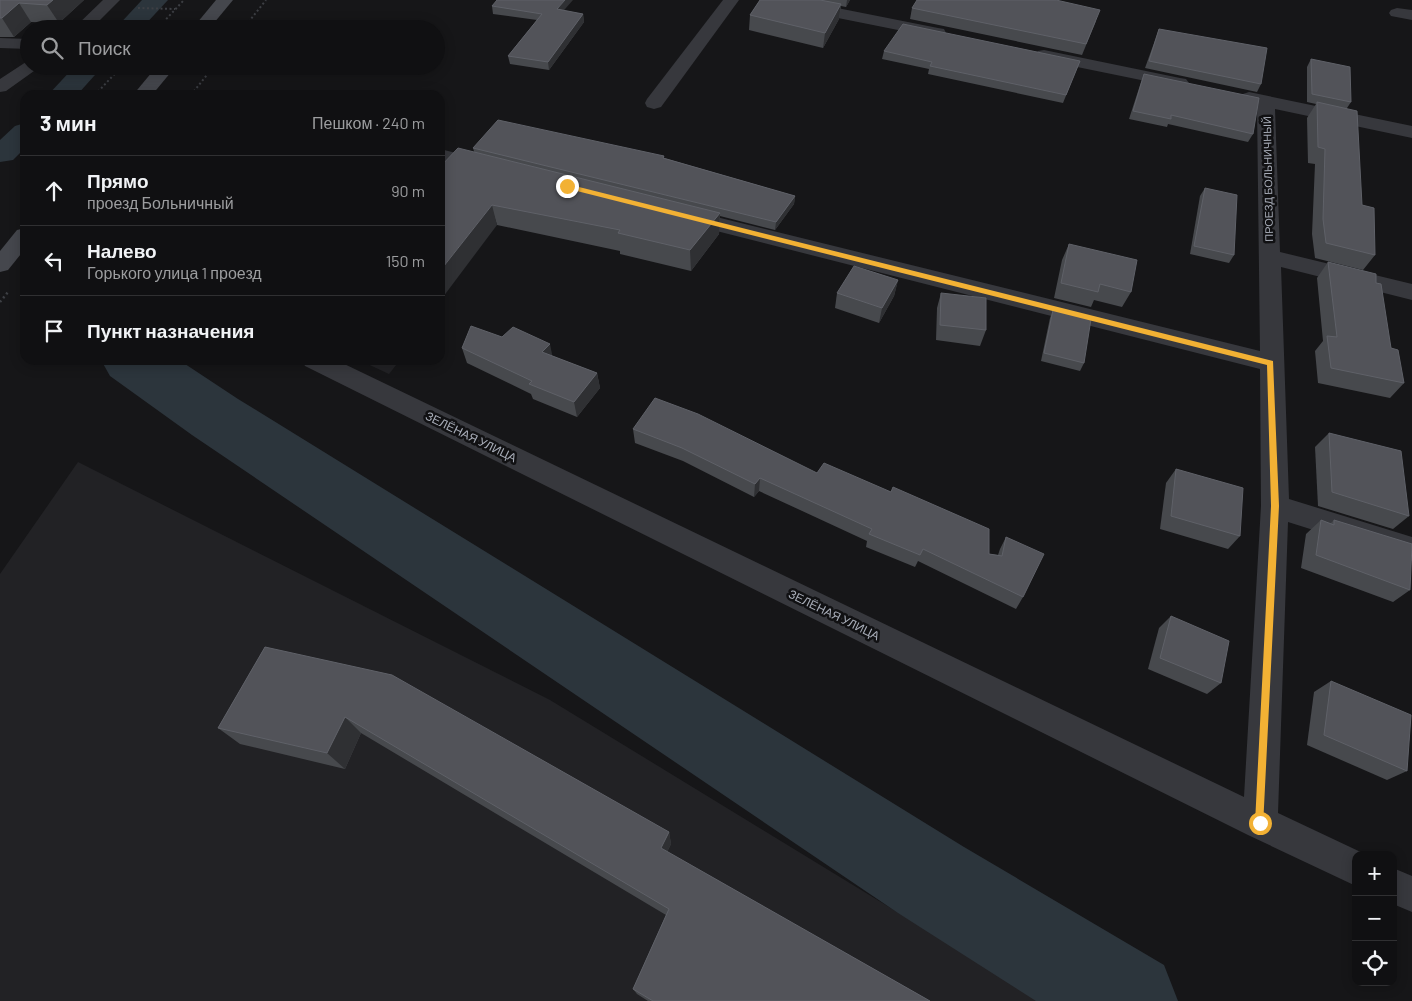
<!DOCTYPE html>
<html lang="ru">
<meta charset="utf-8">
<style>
body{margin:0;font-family:Barlow,sans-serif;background:#19191b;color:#f1f3f6}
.controls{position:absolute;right:15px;bottom:15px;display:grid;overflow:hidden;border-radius:10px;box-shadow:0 2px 12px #0003}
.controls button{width:45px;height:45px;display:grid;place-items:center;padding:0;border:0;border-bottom:1px solid #303032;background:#101012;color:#f1f3f6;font:25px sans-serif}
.stop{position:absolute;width:15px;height:15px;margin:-11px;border:4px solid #f2b134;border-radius:50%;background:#fff}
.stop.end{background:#f2b134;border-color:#fff;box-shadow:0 1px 5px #0008}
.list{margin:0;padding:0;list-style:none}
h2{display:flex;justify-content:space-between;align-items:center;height:65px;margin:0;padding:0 20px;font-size:21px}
h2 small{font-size:16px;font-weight:400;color:#9c9d9f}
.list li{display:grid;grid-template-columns:32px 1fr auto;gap:15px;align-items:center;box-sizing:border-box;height:70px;padding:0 20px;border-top:1px solid #303032}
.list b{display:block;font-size:19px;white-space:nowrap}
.list p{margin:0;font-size:16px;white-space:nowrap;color:#9c9d9f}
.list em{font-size:16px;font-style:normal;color:#9c9d9f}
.icon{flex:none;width:28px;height:28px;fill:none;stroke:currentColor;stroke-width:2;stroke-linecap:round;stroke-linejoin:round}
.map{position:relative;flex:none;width:1412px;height:1001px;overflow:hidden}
.search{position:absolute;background:#101012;box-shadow:0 2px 12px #0003;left:20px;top:20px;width:425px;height:55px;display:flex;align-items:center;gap:12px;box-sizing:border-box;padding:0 18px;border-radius:28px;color:#9c9d9f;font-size:19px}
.panel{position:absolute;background:#101012;box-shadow:0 2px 12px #0003;left:20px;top:90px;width:425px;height:275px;border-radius:15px}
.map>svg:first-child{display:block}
.built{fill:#222225}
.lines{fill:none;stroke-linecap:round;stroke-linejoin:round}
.canal{fill:#2c353c;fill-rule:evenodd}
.river{fill:#2c353c;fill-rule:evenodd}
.path-far1{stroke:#3d3f44;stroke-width:2;stroke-dasharray:2 2.5;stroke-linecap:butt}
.path{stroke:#3d3f44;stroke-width:2.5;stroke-dasharray:2 3;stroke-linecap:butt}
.minor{fill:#37383d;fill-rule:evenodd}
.secondary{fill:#45474d;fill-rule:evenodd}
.wall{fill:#47494d}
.shaded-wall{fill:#2f3033}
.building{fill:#525359;stroke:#5f6168}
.route{fill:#f2b134}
.labels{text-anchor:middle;stroke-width:5;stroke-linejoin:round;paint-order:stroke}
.far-street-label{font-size:11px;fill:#a8adb8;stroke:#111113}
.street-label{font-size:12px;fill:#a8adb8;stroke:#111113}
</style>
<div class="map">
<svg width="1412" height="1001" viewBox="0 0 1412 1001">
<rect width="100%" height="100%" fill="#161618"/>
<!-- built -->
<g class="built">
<path d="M 359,360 L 400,360 L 389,374 Z"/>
<path d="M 78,462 L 550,700 L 1043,1001 L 0,1001 L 0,574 Z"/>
</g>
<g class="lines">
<!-- canal -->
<g class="canal">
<path d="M 142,0 L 168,0 L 141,29 L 115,29 Z"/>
<path d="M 75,66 L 103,66 L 77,95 L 48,95 Z"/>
<path d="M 25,123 L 25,148 L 13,160 L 0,162 L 0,140 L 15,126 Z"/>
</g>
<!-- river -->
<path class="river" d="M 101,360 L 179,360 L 238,399 L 964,847 L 1164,965 L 1178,1001 L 1036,1001 L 898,913 L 192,435 L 110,376 Z"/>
<!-- path-far1 -->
<g class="path-far1">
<path d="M 138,8 L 175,9"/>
<path d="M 157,29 L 184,0"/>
<path d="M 243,29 L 266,0"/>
<path d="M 95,95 L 122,66"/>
<path d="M 191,95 L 214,66"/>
<path d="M 22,173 L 25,169"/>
</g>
<!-- path -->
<path class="path" d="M 0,302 L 8,292"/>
<!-- minor -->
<g class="minor">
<path d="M 103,0 L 120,0 L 91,29 L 73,29 Z"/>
<path d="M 723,0 L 739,0 L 661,107 L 654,109 L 647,107 L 645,103 L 647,99 Z"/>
<path d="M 765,0 L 797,0 L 938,28 L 944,29 L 946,33 L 944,37 L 938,38 L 773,5 L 767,3 Z"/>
<path d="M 1397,8 L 1412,10 L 1412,20 L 1391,16 L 1389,13 L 1391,10 Z"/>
<path d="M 0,38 L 29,39 L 29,49 L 0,48 Z"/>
<path d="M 1044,50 L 1180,78 L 1186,79 L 1189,83 L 1186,87 L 1180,88 L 1038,59 L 1035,55 L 1038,51 Z"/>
<path d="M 26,62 L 29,62 L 29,66 L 41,66 L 6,91 L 0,92 L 0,79 Z"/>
<path d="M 1249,92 L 1412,126 L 1412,138 L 1275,109 L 1280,252 L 1412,284 L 1412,300 L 1281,267 L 1289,499 L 1412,537 L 1412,561 L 1288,522 L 1278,813 L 1367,855 L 1356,855 L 1356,886 L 1248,835 L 305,366 L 302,360 L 336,360 L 1244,797 L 1261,506 L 1260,369 L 677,221 L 673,216 L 677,211 L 684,209 L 1260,351 L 1257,105 L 1243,102 L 1240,98 L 1243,94 Z"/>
<path d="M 440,149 L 492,162 L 495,166 L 492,170 L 485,172 L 440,161 Z"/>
<path d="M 1393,868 L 1412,876 L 1412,912 L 1393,904 Z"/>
</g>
<!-- secondary -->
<g class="secondary">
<path d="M 216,0 L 233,0 L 209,29 L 192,29 Z"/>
<path d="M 157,66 L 176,66 L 152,95 L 133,95 Z"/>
<path d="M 25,228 L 25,249 L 8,270 L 0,272 L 0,251 L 17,230 Z"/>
</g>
</g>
<!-- wall -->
<g class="wall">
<path d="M 0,0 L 84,0 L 59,23 L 31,22 L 14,37 L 0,37 Z"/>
<path d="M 760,0 L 850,0 L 846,7 L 841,6 L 839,19 L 823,48 L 749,30 L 750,15 Z"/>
<path d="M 492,6 L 564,11 L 583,14 L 584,22 L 549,70 L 510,64 L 508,56 L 537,20 L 493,14 Z"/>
<path d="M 912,8 L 1096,21 L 1082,55 L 910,19 Z"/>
<path d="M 1159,29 L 1261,84 L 1257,92 L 1145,68 Z"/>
<path d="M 884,51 L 1080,61 L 1063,103 L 928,74 L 929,69 L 882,59 Z"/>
<path d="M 1311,59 L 1351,102 L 1347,108 L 1362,205 L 1375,255 L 1363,270 L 1315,258 L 1312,234 L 1315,164 L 1308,163 L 1307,118 L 1316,104 L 1307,102 L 1307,67 Z"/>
<path d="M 1144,74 L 1253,134 L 1248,142 L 1168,124 L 1167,127 L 1129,119 L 1141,82 Z"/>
<path d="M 473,148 L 664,156 L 664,158 L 795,196 L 794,204 L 775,230 L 720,216 L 719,234 L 691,271 L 620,254 L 620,251 L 497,225 Z"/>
<path d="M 1205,188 L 1234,255 L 1229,263 L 1190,254 L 1200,196 Z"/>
<path d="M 1069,244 L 1131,292 L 1122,307 L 1094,300 L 1091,307 L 1054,298 L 1062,260 Z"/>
<path d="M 1328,262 L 1376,283 L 1391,348 L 1404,383 L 1390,398 L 1318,383 L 1315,351 L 1323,341 L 1317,278 Z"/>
<path d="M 898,280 L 894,296 L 879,323 L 835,308 L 837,293 Z"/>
<path d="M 941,293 L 986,330 L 980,346 L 936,340 L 937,308 Z"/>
<path d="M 1053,310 L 1084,363 L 1080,371 L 1041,361 L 1050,318 Z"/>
<path d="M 462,348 L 552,356 L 597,373 L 600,388 L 577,417 L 533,399 L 531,394 L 467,363 Z"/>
<path d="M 633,429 L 817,473 L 989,554 L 998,555 L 1000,549 L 1006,537 L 1023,597 L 1016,609 L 918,561 L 915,567 L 866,547 L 867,541 L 759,491 L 754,497 L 683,461 L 635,443 Z"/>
<path d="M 1329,433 L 1409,516 L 1393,529 L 1318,506 L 1315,447 Z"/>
<path d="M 1176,469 L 1240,536 L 1228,549 L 1160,529 L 1166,483 Z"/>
<path d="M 1321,520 L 1330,524 L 1334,520 L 1410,590 L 1393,602 L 1301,568 L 1306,534 Z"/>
<path d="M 1171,616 L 1221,683 L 1207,694 L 1148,669 L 1159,628 Z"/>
<path d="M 265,647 L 669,832 L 671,844 L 667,852 L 930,1001 L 648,1001 L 637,994 L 633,989 L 666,915 L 361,733 L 345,769 L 240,744 L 218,728 Z"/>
<path d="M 1331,681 L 1407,771 L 1387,780 L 1307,745 L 1314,692 Z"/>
</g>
<!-- shaded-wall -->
<g class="shaded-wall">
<path d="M 53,0 L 84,0 L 59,23 L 47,5 Z"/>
<path d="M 565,0 L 573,0 L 558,17 L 557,9 Z"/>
<path d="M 847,0 L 850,0 L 846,7 Z"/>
<path d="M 19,3 L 31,22 L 14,37 L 2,18 Z"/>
<path d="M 841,4 L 839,19 L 823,48 L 825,33 Z"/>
<path d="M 583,14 L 584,22 L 549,70 L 548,62 Z"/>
<path d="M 795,196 L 794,204 L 775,230 L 776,222 Z"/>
<path d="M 492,205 L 497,225 L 440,301 L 440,271 Z"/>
<path d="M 720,213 L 719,234 L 691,271 L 690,250 Z"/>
<path d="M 898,280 L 894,296 L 879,323 L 882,308 Z"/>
<path d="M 550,344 L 553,359 L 542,352 Z"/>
<path d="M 597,373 L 600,388 L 577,417 L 574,402 Z"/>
<path d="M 760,478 L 759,491 L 754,497 L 755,484 Z"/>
<path d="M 345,717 L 361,733 L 345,769 L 327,753 Z"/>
<path d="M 669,832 L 671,844 L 663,860 L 661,848 Z"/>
</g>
<!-- building -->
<g class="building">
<path d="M 0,0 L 53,0 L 47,5 L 19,3 L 2,18 L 0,18 Z"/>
<path d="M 497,0 L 565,0 L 557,9 L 583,14 L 548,62 L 508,56 L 542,14 L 492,6 Z"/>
<path d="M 760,0 L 820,0 L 841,4 L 825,33 L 750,15 Z"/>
<path d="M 917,0 L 1056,0 L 1100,10 L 1086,44 L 912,8 Z"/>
<path d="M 903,24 L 1080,61 L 1066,95 L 930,66 L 932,62 L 884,51 Z"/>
<path d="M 1159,29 L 1267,48 L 1261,84 L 1149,61 Z"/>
<path d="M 1311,59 L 1350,67 L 1351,102 L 1312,94 Z"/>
<path d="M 1144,74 L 1259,98 L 1253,134 L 1171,115 L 1171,119 L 1133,111 Z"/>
<path d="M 1317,102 L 1357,111 L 1362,205 L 1374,208 L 1375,255 L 1326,243 L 1323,219 L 1325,149 L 1318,147 Z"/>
<path d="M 498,120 L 664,156 L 663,158 L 795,196 L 776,222 L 473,148 Z"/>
<path d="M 458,148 L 720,213 L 690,250 L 618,233 L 620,230 L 492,205 L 440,271 L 440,167 Z"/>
<path d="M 1205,188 L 1237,195 L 1234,255 L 1194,246 Z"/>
<path d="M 1069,244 L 1137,260 L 1131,292 L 1100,284 L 1098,292 L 1061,283 Z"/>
<path d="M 1328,262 L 1376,274 L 1376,283 L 1381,284 L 1391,348 L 1398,350 L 1404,383 L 1331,368 L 1327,336 L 1337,337 Z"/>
<path d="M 854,266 L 898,280 L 882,308 L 837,293 Z"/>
<path d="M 941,293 L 986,298 L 986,330 L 940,325 Z"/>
<path d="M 1053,310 L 1091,319 L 1084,363 L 1044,353 Z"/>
<path d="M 471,326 L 502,337 L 513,327 L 550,344 L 542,352 L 597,373 L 574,402 L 529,384 L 532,381 L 462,348 Z"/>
<path d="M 655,398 L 698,414 L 817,473 L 824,463 L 891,492 L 893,487 L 989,529 L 989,554 L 1002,556 L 1006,537 L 1044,554 L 1023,597 L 923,549 L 920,555 L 869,534 L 872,529 L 760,478 L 755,484 L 682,448 L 633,429 Z"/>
<path d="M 1329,433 L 1401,451 L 1409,516 L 1332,492 Z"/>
<path d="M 1176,469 L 1243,488 L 1240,536 L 1171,516 Z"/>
<path d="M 1321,520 L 1334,525 L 1334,520 L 1412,544 L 1410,590 L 1316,555 Z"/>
<path d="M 1171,616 L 1229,641 L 1221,683 L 1160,658 Z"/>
<path d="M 265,647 L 392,675 L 669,832 L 661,848 L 930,1001 L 653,1001 L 633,989 L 669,909 L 345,717 L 327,753 L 218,728 Z"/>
<path d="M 1331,681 L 1411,715 L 1407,771 L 1324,735 Z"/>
</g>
<!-- route -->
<path class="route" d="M 567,184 L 1273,361 L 1279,506 L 1263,827 L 1260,829 L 1256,827 L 1255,823 L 1271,506 L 1267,365 L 565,188 Z"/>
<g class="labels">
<!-- far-street labels -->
<g class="far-street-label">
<text transform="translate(1268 179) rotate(-91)" y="4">ПРОЕЗД БОЛЬНИЧНЫЙ</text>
</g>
<!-- street labels -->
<g class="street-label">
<text transform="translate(471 437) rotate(26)" y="4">ЗЕЛЁНАЯ УЛИЦА</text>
<text transform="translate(834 615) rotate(26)" y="4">ЗЕЛЁНАЯ УЛИЦА</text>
</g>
</g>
</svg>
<div class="controls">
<button>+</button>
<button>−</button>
<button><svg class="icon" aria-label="locate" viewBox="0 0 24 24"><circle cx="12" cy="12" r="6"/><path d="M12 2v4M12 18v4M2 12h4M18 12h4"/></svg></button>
</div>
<div class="stop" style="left:1260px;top:823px"></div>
<div class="stop end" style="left:567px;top:186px"></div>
<div class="search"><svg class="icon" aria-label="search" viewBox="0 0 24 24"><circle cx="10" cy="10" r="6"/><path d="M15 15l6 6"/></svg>Поиск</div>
<section class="panel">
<h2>3 мин<small>Пешком · 240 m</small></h2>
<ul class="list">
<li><svg class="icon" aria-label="ahead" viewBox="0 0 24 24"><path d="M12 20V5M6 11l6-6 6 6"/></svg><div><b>Прямо</b><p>проезд Больничный</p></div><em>90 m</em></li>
<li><svg class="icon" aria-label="left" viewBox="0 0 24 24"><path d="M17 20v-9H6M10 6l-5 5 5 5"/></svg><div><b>Налево</b><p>Горького улица 1 проезд</p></div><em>150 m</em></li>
<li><svg class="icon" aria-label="arrive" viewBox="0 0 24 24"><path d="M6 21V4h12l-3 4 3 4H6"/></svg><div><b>Пункт назначения</b></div></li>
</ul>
</section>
</div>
